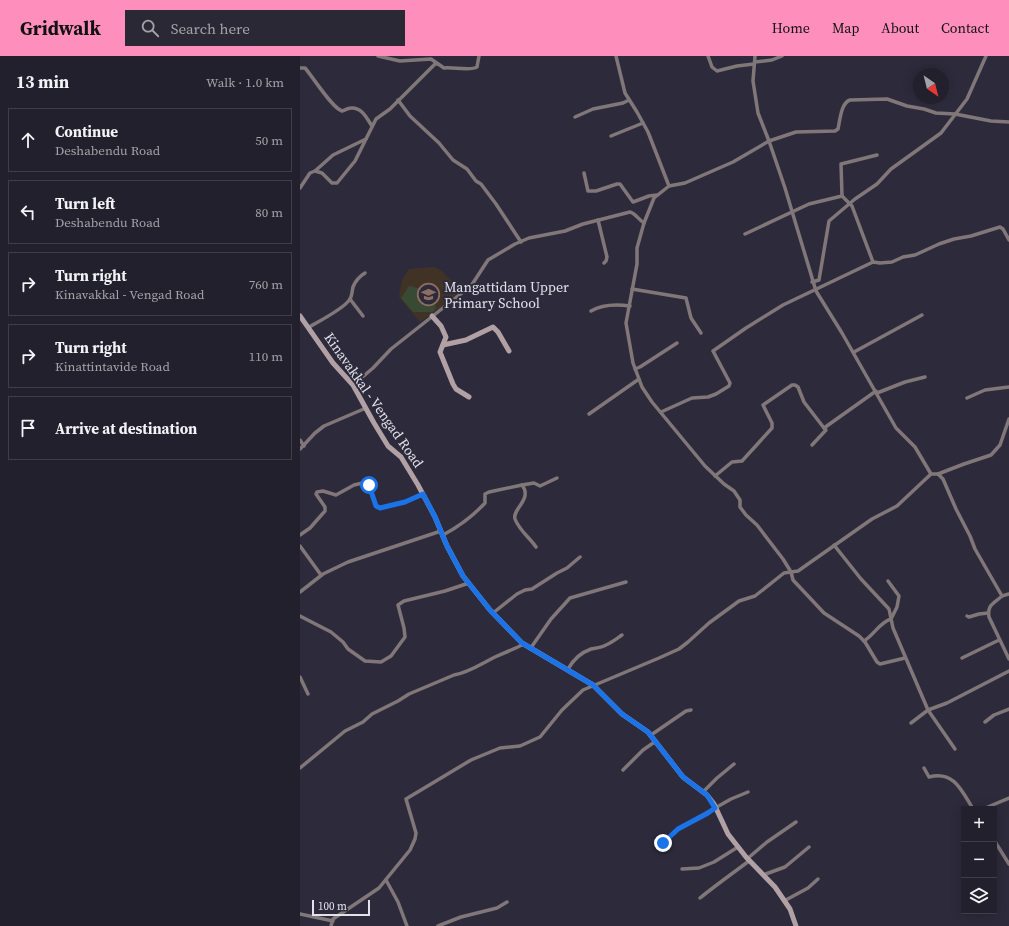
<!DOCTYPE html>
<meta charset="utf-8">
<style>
body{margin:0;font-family:"Source Serif 4",serif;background:#2a2834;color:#f1f3f6}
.controls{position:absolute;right:12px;bottom:12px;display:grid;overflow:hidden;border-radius:0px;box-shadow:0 2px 10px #0003}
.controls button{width:36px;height:36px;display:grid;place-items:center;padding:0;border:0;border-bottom:1px solid #3f3e48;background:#22202c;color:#f1f3f6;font:20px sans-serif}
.compass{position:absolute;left:613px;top:12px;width:36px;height:36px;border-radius:50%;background:#22202c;box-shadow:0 2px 10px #0003;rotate:145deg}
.scale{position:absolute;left:12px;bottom:10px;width:58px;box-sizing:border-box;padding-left:4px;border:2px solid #e2e2ec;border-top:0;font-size:11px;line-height:14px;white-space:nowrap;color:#e2e2ec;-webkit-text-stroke:3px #2d2b3b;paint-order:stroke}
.stop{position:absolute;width:12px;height:12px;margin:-9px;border:3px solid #1a73e8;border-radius:50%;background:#fff}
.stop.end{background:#1a73e8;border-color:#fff;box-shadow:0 1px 4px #0008}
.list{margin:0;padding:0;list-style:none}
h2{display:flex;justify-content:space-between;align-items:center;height:52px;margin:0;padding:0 16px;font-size:17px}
h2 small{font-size:13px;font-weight:400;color:#a2a3a9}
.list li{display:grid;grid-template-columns:26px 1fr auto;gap:12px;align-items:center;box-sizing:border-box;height:64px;margin:0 8px 8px;padding:0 8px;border:1px solid #3f3e48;border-radius:0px}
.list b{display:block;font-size:15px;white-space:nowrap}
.list p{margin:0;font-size:13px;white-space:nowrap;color:#a2a3a9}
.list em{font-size:13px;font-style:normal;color:#a2a3a9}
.icon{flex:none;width:22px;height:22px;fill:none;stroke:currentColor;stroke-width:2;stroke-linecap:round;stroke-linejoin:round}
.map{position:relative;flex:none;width:709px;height:870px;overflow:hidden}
header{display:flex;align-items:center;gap:24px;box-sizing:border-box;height:56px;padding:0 20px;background:#fe8ebc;color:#111}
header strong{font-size:19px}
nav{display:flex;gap:22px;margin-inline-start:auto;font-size:14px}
.search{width:280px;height:36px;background:#2a2834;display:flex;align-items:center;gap:10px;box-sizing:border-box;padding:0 14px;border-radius:0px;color:#a2a3a9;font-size:15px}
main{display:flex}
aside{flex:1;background:#22202c}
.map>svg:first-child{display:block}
.education{fill:#413226}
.green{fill:#394a34}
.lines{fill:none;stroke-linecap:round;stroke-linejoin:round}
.street{stroke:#817779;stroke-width:3.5}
.secondary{stroke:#b1a1a4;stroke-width:5}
.route{stroke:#1a73e8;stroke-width:5}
.labels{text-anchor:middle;stroke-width:4;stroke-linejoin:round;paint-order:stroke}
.poi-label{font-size:14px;fill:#e2e2ec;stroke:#2d2b3b;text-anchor:start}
.street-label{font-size:14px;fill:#e2e2ec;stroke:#2d2b3b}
</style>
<header>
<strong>Gridwalk</strong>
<div class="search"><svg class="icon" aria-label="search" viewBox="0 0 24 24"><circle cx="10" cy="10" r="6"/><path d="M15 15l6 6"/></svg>Search here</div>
<nav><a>Home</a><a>Map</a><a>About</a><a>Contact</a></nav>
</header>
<main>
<aside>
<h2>13 min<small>Walk · 1.0 km</small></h2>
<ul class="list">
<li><svg class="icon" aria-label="ahead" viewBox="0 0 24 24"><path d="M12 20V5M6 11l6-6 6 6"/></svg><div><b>Continue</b><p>Deshabendu Road</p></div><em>50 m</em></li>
<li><svg class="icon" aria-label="left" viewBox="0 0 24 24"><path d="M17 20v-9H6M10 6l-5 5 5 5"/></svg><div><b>Turn left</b><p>Deshabendu Road</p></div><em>80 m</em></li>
<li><svg class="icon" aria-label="right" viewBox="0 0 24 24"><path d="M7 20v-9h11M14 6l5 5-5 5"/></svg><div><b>Turn right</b><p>Kinavakkal - Vengad Road</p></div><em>760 m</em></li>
<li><svg class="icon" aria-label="right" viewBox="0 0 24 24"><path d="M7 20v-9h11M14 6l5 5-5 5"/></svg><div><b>Turn right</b><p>Kinattintavide Road</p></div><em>110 m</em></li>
<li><svg class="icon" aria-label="arrive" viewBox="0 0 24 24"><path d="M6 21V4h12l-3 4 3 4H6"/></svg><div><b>Arrive at destination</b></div></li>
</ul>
</aside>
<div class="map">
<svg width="709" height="870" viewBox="0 0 709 870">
<rect width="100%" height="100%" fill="#2d2b3b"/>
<!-- education -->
<path class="education" d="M 134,211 L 142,215 L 161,235 L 160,238 L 152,244 L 120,266 L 99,241 L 102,224 L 109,213 Z"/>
<!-- green -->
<path class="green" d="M 109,230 C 121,231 133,240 136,252 L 133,256 L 113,256 L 101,242 Z"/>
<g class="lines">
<!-- street -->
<g class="street">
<path d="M 78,0 L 100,5 L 131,3 L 144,12 C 152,11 172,15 177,11 L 179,0"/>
<path d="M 316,0 L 325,37 L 337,56 L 348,76 L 369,130"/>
<path d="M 408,0 L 412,11 L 417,15 L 437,10 L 454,8"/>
<path d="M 455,6 L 472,4 L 482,0"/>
<path d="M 0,12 L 5,12 C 13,21 32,52 42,55 C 45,54 48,52 51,52 C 62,51 67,63 72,70"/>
<path d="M 98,44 L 110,60 L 139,87 L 153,104 L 167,113 L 176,125 L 181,128 L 196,148 L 221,186"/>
<path d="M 275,61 L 293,53 L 323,47 L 329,44"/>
<path d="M 311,80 L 343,67"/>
<path d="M 15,115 L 33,99 L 66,83"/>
<path d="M 284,117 L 288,135 L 296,135 L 317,128 L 320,128 L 333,146 L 349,140 L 357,139"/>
<path d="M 0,132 L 10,117 L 15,115 L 22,117 L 32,127 L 37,127 L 55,105 L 76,63 L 90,53 L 135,8 L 138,8"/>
<path d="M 298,164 L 307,201 L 306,205 L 304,207"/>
<path d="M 445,178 L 509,148 L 542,140"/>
<path d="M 573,206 L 552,150 L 542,140 L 541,108 L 577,99"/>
<path d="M 512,226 L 519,224 L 529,165 L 555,143 L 577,128 L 591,113 L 641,77 L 667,43 L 686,0"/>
<path d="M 332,233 L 386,242 L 391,262 L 401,277"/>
<path d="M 50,243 L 63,260"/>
<path d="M 291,255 C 303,248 316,248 330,250"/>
<path d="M 9,271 C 18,266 45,252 50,243 C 52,240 52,235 53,231 C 55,226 60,220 65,217"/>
<path d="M 554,296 L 622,259"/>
<path d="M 335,313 L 340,311 L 377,287"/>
<path d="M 53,329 L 73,312 L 91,293 L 167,233 L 173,227 L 188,204 L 215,188 L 229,182 L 265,175 L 283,168 L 330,156 C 335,157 339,164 344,167"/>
<path d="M 577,337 L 605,326 L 625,321"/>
<path d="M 667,342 L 685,334 L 709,331"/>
<path d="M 361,356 L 392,342 L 408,341 L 416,338 L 429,330 L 430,327 L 413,295 L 446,272 L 483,249 L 573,206 L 580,207 L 592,206 L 603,201 L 615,199 L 639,188 L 654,183 L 671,180 L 700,171 L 703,173 L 709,184"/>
<path d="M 289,358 L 339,323"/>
<path d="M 0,384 L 4,390"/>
<path d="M 512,389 L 526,374 L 524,372 L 576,335"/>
<path d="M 0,393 L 15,377 L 24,370 L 66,352"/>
<path d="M 631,418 L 638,418 L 643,423 L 656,453 L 670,480 L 675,493 L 702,540 L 709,538"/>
<path d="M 638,418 L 664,408 L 691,399 L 700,389 L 709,363"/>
<path d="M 415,420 L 432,406 L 442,405 L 472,372 L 472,367 L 463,349 L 492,329 L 495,329 L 498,331 L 504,346 L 524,372"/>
<path d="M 222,429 L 234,427 L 240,430 L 257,422"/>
<path d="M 0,479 L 10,472 L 25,455 L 25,451 L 16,438 L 17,436 L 23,435 L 36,439 L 54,429 L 67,426 L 76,450 L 80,452 L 105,446 L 123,438"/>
<path d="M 143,479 C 158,471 173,460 185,447 L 185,438 L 189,436 L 222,429 C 233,443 212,453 215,463 C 219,474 230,482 236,491"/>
<path d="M 534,489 L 561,523 L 589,553 L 593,572 L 628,654 L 647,647 L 709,615"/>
<path d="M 0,490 L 21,519"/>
<path d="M 0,536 L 23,518 L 48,506 L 141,475"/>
<path d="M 702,540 C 693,548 687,549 689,561 L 709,603"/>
<path d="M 193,557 L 217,538 L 225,534 L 232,533 L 257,517 L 267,512 L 280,501"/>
<path d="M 0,560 L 31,576 L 43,586 L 48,593 L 65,605 L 81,606 L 91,600 L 105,581 L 104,572 L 98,549 L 104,545 L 145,535 L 169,527"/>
<path d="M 667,560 L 669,561 L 679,558 L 688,557"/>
<path d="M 564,585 C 574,579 580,566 591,563 L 597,551 L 599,540 L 588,525"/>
<path d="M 230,593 L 251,563 L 270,542 L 326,526"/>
<path d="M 605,602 L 580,608 L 577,606 L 565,586 L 559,580 L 524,557 L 493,524 L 491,516 L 483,503 L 457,469 L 446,459 L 440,451 L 440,444 L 434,435 L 424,428 L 405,410 L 352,346 L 342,331 L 333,307 L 326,267 L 337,208 L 337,192 L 344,167 L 354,142 L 369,130 L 385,127 L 433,106 L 469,85 L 496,76 L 535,75 L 538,73 C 540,64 541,47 550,44 L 587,43 L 607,50 L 624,53 L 636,57 L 655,58 L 691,65 L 709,66"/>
<path d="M 662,602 L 699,584"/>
<path d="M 268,613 C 273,604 280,597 291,593 C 295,592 301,592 306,589 C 311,587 316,583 322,579"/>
<path d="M 0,621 L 8,638"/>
<path d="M 685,666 L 694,659 L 709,653"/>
<path d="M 611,667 L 628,654 L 655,693"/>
<path d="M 351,679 L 386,655 L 391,654"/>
<path d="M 0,712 L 45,675 L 63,666 L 72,658 L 98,645 L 109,638 L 154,619 C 168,617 181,608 195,601 C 204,597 214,593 224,588"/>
<path d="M 624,712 L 629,721 C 654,714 662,735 673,753"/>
<path d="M 323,714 L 343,694 L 356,685"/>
<path d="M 403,736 L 417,722 L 434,708"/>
<path d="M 683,753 L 709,742"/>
<path d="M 694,784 L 709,808"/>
<path d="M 358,791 L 378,773 L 431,743 L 448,736"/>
<path d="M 447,803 L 467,786 L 496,766"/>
<path d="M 382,813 L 399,812 L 414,806 L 438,791"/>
<path d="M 463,819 L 485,811 L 509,791"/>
<path d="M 86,824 L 98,846 L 107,870"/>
<path d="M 400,842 C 416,829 433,817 449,805"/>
<path d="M 484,845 L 508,832 L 518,823"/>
<path d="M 0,858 L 33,865"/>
<path d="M 31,870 L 33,863 L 79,832 L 110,794 L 115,783 L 116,777 L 106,743 L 171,704 L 200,692 L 220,690 L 240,681 L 262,654 L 283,634 L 359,602 L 379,593 L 388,586 L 409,567 L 439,545 L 455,540 L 484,517 L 498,515 L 572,463 L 597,450 L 631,418 L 615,391 L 596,372 L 542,277 L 516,235 L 485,132 L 469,85 L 458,57 L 453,25 L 455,0"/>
<path d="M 138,870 L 161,861 L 197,852 L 207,846"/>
</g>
<!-- secondary -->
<g class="secondary">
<path d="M 0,260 L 33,307 L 53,329 L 74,367 L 88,390 L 101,401 L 118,429 L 135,461 L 147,490 L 163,520 L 190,554 L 222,587 L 293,629 L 322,658 L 348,676 L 383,721 L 407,739 L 414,748 L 428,778 L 446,801 L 475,831 L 490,853 L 496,870"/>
<path d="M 132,260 L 141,270 L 146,281 L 140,296 L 153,328 L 156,333 L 169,341"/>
<path d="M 143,289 L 166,284 L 193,271 L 198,276 L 209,295"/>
</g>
</g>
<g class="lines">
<!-- route -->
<path class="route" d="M 69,429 L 76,450 L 80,452 L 105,446 L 123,438 L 135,461 L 147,490 L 163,520 L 190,554 L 222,587 L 293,629 L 322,658 L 348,676 L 383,721 L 407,739 L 415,752 L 408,757 L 378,773 L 363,787"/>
</g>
<!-- icons -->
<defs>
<symbol id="school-ring" viewBox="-11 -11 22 22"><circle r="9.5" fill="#2d2b3b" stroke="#8d6e63" stroke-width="1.5"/><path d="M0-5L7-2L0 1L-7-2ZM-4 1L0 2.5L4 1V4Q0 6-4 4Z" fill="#8d6e63"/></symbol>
</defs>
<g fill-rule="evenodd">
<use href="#school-ring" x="116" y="226" width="25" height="25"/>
</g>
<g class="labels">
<!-- poi labels -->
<g class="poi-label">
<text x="144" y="236">Mangattidam Upper<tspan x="144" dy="16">Primary School</tspan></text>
</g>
<!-- street labels -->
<g class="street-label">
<text transform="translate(74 344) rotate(55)" y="5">Kinavakkal - Vengad Road</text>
</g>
</g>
</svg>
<div class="controls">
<button>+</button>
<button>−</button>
<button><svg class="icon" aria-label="layers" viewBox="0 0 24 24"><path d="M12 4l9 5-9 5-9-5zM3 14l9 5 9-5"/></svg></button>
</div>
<svg class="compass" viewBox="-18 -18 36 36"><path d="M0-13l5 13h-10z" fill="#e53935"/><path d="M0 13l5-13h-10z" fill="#a2a3a9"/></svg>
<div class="scale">100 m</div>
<div class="stop" style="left:69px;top:429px"></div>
<div class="stop end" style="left:363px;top:787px"></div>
</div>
</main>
